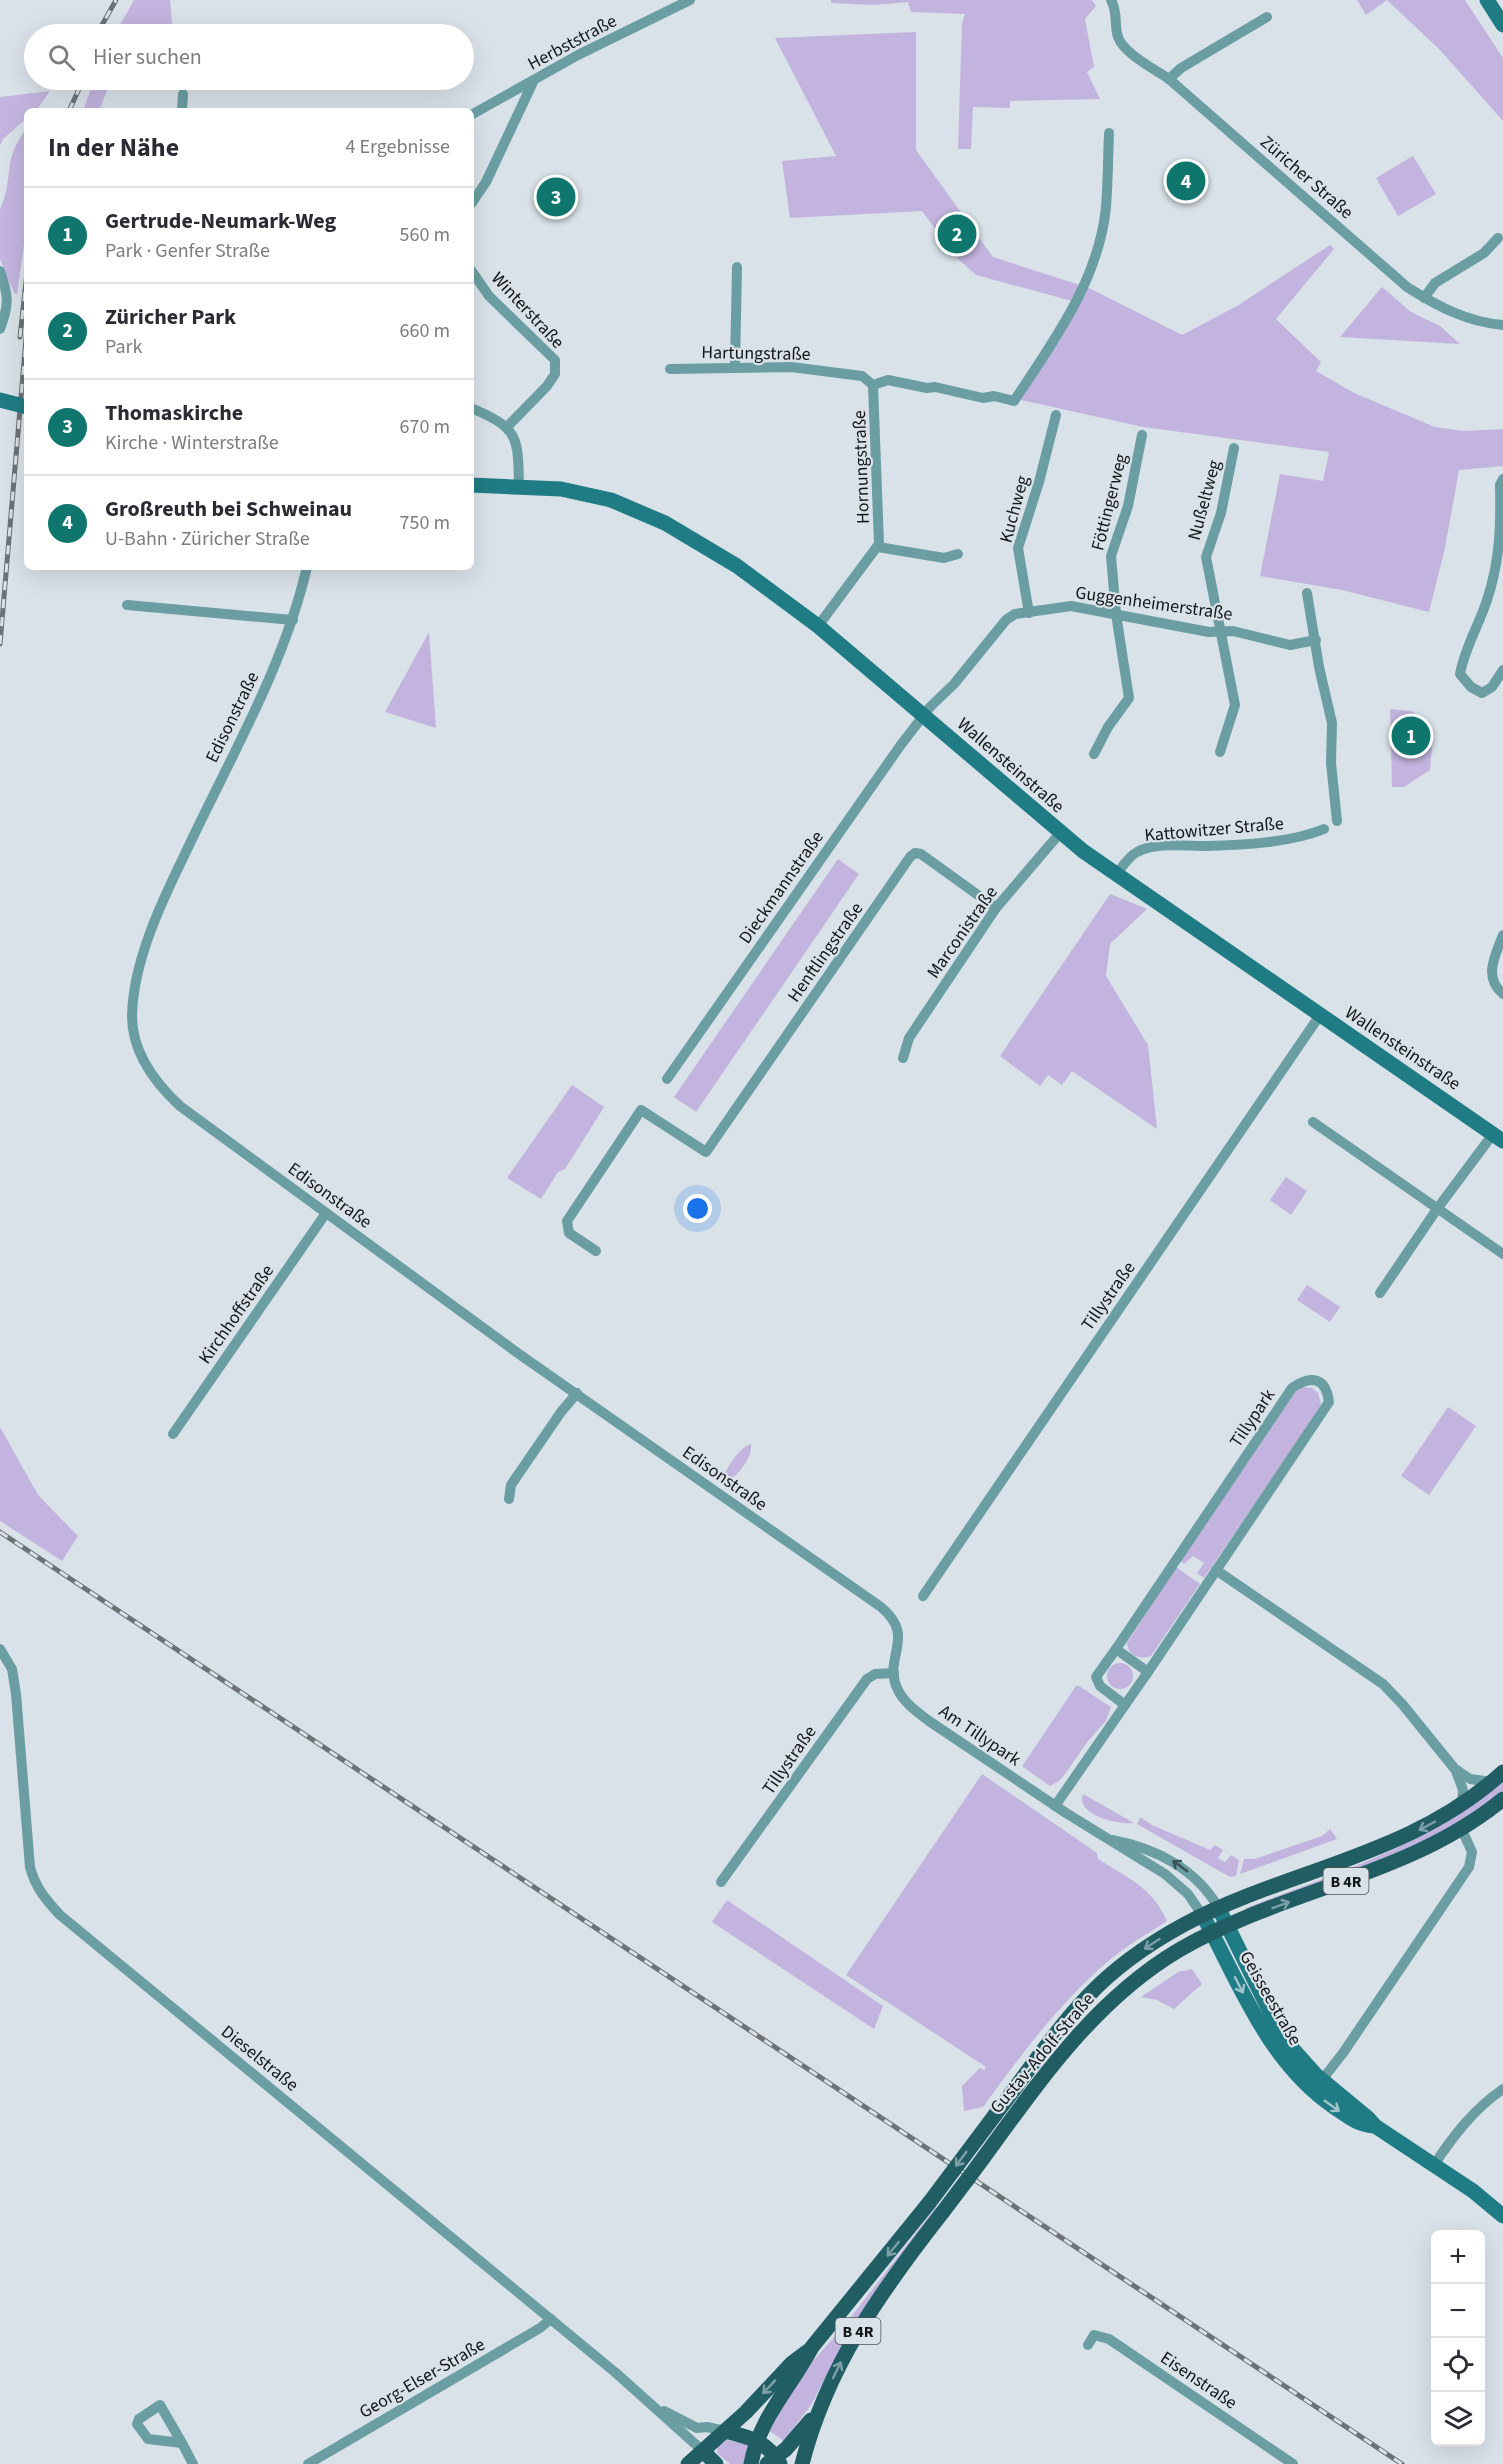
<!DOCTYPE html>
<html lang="de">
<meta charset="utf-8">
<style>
body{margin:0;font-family:"Source Sans 3",sans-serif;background:#f2f2f3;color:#2b2b33}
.controls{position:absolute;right:18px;bottom:18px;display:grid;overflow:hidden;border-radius:9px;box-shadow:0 6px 24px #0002}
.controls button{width:54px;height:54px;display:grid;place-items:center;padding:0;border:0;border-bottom:2px solid #e1e1e2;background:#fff;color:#2b2b33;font:30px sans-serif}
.you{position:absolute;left:698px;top:1209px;width:21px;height:21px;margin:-15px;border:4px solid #fff;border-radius:50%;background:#1a73e8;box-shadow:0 0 0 9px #1a73e833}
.badge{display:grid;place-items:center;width:39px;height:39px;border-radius:50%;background:#0f766e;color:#fff;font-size:20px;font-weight:700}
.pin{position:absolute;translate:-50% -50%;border:3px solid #fff;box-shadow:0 2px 6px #0006}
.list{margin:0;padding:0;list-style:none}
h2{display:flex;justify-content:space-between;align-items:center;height:78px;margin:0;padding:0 24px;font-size:26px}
h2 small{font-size:20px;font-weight:400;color:#7c7c81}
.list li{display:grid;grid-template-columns:39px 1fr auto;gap:18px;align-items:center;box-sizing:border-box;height:96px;padding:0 24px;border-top:2px solid #e1e1e2}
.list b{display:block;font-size:22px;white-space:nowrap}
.list p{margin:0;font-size:20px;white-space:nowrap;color:#7c7c81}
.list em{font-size:20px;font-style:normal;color:#7c7c81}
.icon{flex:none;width:33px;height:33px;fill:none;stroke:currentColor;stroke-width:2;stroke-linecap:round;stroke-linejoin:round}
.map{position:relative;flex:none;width:1503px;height:2464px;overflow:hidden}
.search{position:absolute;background:#fff;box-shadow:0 6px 24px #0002;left:24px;top:24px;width:450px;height:66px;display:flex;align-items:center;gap:15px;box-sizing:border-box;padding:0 21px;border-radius:33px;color:#7c7c81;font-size:22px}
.panel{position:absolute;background:#fff;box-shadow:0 6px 24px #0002;left:24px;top:108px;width:450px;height:462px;border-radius:9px}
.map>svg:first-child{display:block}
.green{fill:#c2b4de}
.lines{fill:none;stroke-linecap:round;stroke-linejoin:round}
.street{stroke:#6a9ea2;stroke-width:10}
.secondary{stroke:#1f7c84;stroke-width:15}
.primary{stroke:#215e64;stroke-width:15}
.rail-casing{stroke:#6c7276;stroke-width:5}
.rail{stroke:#d9e2e8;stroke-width:3;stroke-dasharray:9;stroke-linecap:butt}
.secondary-bridge{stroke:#1f7c84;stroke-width:15}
.primary-bridge{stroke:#215e64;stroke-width:15}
.oneway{stroke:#7da0a6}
.oneway2{stroke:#3a5356}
.oneway3{stroke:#a1c3ca}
.labels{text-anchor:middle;stroke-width:4.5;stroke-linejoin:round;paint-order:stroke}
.shield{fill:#d9e2e8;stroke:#4e5356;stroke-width:1.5}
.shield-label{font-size:16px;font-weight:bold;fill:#131618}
.street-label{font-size:18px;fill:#131618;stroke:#d9e2e8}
</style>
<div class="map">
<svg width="1503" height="2464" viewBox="0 0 1503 2464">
<rect width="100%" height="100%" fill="#d9e2e8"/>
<!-- green -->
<g class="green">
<path d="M 134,0 L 170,0 L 173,34 L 115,34 Z"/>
<path d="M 831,0 L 1092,0 L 1096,6 L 1085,19 L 1094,67 L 1087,72 L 1100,99 L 1010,101 L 1010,108 L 973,107 L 971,149 L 958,149 L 962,23 L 965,14 L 911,12 L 908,2 L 874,5 L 831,3 Z"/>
<path d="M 1357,0 L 1465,0 L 1503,58 L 1503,121 L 1440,50 L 1387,0 L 1366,15 Z"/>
<path d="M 916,32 L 916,150 L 993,257 L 1089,288 L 1182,335 L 1237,306 L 1330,245 L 1334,249 L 1276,319 L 1321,362 L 1316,371 L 1354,393 L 1435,427 L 1464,431 L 1503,429 L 1503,466 L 1459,470 L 1445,548 L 1429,612 L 1342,590 L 1260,576 L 1280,474 L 1323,481 L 1329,452 L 1143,427 L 1021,400 L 1079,303 L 976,275 L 955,256 L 922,211 L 790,218 L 782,161 L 836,156 L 775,38 Z"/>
<path d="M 94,80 L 111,80 L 99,111 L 83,111 Z"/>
<path d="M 50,91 L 36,111 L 27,111 L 27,118 L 3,139 L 0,146 L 0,97 Z"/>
<path d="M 27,127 L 27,224 L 17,294 L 14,293 L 0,259 L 0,210 C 16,171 0,166 27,127 Z"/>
<path d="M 1413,156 L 1436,194 L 1398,216 L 1376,178 Z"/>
<path d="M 1382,287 L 1411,312 L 1440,326 L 1460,344 L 1340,337 Z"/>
<path d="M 429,632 L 436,728 L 385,712 Z"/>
<path d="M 1390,709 L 1411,711 L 1430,724 L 1432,748 L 1430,770 L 1404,787 L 1392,787 Z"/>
<path d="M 838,859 L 859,874 L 696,1112 L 674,1097 Z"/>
<path d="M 1110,894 L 1147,909 L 1110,944 L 1106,976 L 1148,1045 L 1157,1129 L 1072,1071 L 1062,1085 L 1048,1075 L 1040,1086 L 1000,1056 Z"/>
<path d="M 572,1085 L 604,1107 L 565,1169 L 558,1172 L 541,1199 L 507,1178 Z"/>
<path d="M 1286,1177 L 1307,1191 L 1291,1215 L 1270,1200 Z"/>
<path d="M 1307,1285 L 1340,1307 L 1330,1322 L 1297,1300 Z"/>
<path d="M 1303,1387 L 1312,1388 L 1318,1393 L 1321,1404 L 1318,1411 L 1204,1578 L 1197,1573 L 1204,1563 L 1193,1556 L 1184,1564 L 1180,1561 L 1295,1392 Z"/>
<path d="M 1448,1407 L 1476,1426 L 1429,1495 L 1401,1476 Z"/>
<path d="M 0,1427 L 38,1495 L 78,1536 L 62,1561 L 0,1521 Z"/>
<path d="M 751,1444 C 753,1458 737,1477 725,1483 L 722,1480 C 726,1469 738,1448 751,1444 Z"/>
<path d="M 1176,1567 L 1200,1584 L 1151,1656 C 1139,1660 1128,1656 1127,1643 Z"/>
<circle cx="1120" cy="1676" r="13"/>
<path d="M 1076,1686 L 1079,1686 L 1111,1707 L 1106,1721 L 1088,1741 L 1065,1774 L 1059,1781 L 1050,1786 L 1023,1767 L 1023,1765 Z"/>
<path d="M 982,1774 L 1097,1853 L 1098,1859 C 1129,1879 1151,1886 1167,1921 C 1146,1935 1124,1947 1106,1963 C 1058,2005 1020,2056 983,2107 L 964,2111 L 962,2086 L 980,2068 L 984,2070 L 986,2067 L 846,1975 Z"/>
<path d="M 1503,1780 L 1503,1790 L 1495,1797 L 1433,1839 L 1248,1911 L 1246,1908 C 1316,1881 1388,1857 1452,1819 C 1470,1808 1486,1793 1503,1780 Z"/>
<path d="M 1083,1794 L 1134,1823 C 1118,1825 1075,1815 1083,1794 Z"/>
<path d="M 1140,1817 L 1152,1825 L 1210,1850 L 1215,1845 L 1223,1850 L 1218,1858 L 1225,1862 L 1231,1855 L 1239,1860 L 1236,1876 L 1230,1877 L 1137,1824 Z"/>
<path d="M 1330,1829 L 1337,1839 L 1240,1874 L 1244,1859 L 1255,1859 L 1322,1836 Z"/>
<path d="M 727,1900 L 883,2006 L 874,2029 L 712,1922 Z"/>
<path d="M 1192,1969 L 1202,1984 L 1174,2009 L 1157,2000 L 1141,1997 L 1178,1972 Z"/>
<path d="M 935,2208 L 937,2209 L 849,2333 L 811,2405 L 784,2441 L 767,2429 L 813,2361 L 845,2325 Z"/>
<path d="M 727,2440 L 748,2444 L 745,2464 L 730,2464 L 718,2454 L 717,2447 Z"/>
</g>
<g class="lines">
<!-- street -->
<g class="street">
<path d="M 1111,0 C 1118,12 1114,25 1118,37 C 1123,53 1156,70 1169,79 L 1407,287 C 1437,306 1467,322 1503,325"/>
<path d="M 1169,79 L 1181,68 L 1267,17"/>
<path d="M 182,111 L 183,94"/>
<path d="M 471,115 L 578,55 L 690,0"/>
<path d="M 471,204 L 486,182 L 533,82"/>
<path d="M 471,270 L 489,296 L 555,360 L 555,374 L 547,386 L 507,427"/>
<path d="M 0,271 C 9,296 9,305 0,329"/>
<path d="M 1424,298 L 1435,283 L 1484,253 L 1498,238"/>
<path d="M 735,366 L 737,267"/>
<path d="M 670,369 L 791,367 L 862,376 L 873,385"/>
<path d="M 873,385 L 888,380 L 927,388 L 935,387 L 983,398 L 994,396 L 1014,401 C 1053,342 1099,280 1106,207 C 1108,182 1108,157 1109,133"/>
<path d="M 471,408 C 519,428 518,437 519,486"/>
<path d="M 1503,479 L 1500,485 C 1501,526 1500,561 1487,600 C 1479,625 1465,647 1460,674 L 1471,687 L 1482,693 L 1492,687 L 1503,670"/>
<path d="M 878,547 L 944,558 L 958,554"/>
<path d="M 307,567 C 283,670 228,761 184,856 C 161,903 133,962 132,1016 C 132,1052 154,1082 180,1106 L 519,1354 L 881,1607 C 917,1637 883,1656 897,1688 C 903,1702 917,1712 929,1721 L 1066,1813 L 1165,1874 L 1188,1894 L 1203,1916"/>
<path d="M 1307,593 L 1319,667 L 1332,723 L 1331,763 L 1337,821"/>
<path d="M 127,605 L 293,620"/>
<path d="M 1029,613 L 1018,548 L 1039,482 L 1056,415"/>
<path d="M 818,626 L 879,544 L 873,385"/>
<path d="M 1220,752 L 1235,705 L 1206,557 L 1221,513 L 1234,448"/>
<path d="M 1094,754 L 1108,727 L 1129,698 L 1116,614 L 1111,556 L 1128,506 L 1142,435"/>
<path d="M 1116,875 C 1122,867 1128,857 1137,852 C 1156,842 1185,846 1206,846 C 1242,845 1290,843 1324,829"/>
<path d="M 1503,935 C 1495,956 1483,977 1503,994"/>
<path d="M 903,1058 L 909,1038 L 996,908 L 1060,833"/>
<path d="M 667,1079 L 900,746 L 930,707 L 954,684 L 1006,620 L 1015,614 L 1071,606 L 1209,632 L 1233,631 L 1290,645 L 1316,640"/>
<path d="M 1313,1122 L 1503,1254"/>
<path d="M 596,1251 L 569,1233 L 567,1221 L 641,1110 L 706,1152 L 910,857 L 915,853 L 921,854 L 996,908"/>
<path d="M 1380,1293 L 1437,1209 L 1493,1134"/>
<path d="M 173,1434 L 326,1213"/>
<path d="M 509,1499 L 511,1485 L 561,1412 L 577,1393"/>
<path d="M 1216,1570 L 1383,1684 L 1403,1705 L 1454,1768 L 1470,1779 L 1492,1782"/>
<path d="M 923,1596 L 1320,1015"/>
<path d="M 0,1649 L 12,1669 L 16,1694 L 30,1867 C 35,1887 46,1900 60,1915 L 616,2373 L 703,2451"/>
<path d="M 1116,1649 L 1292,1388 C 1312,1374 1326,1378 1329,1402 L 1148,1672"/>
<path d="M 1116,1649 L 1148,1672 L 1125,1705 L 1100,1686 L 1096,1677 Z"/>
<path d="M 1456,1771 L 1463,1790 L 1462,1805"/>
<path d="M 1055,1806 L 1125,1705"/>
<path d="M 1112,1840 C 1155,1848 1197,1869 1219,1909"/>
<path d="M 721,1882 L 867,1679 L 875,1674 L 894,1673"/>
<path d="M 1318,2085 L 1343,2053 L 1469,1867 L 1472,1852 L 1462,1830"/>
<path d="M 1434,2165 C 1453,2136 1474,2109 1503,2089"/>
<path d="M 1088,2345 L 1094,2335 L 1109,2339 L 1293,2464"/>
<path d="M 664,2411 L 697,2428 L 707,2427 L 725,2431"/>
<path d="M 182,2443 L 160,2405 L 139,2419 L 137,2424 L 148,2439 L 182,2443 L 193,2464"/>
<path d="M 308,2464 L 540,2328 L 551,2319"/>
</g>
<!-- secondary -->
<g class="secondary">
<path d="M 1487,0 L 1503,25"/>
<path d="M 471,485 L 561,489 L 611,500 L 665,523 L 737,566 L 818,626 L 1083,851 L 1503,1141"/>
<path d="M 1219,1909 L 1272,2016 L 1291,2047 L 1316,2075 L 1368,2118 L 1375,2126 L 1473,2191 L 1503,2216"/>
<path d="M 1203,1916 C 1240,1984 1268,2062 1334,2107 C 1349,2117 1357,2125 1375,2126"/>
</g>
<!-- primary -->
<g class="primary">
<path d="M 995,2115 C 1025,2076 1053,2033 1087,1997 C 1115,1967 1150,1943 1185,1924 C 1292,1868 1411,1856 1503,1772"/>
<path d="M 970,2176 C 1031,2094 1088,2004 1179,1950 C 1283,1889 1408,1877 1503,1799"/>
<path d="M 725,2431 C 749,2437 767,2441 780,2464"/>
<path d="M 703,2451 L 716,2464"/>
<path d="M 688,2464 L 746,2412 L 792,2363 L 808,2351"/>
<path d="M 751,2464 C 759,2418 791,2387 812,2347 L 929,2203"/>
<path d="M 767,2464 L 786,2449 L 811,2420"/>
<path d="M 802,2464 C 827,2366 881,2291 942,2213"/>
</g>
<defs>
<g id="rail">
<path d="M 97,34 L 116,0"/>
<path d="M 69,111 L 83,80"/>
<path d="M 20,337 L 27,272"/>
<path d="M 0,644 L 27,327"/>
<path d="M 0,1532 L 1402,2464"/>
</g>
</defs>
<!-- rail casing -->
<use href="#rail" class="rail-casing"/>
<!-- rail -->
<use href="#rail" class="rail"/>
<!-- secondary-bridge -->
<path class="secondary-bridge" d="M 0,400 L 27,407"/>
<!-- primary-bridge -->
<g class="primary-bridge">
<path d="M 929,2203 L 995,2115"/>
<path d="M 942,2213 L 970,2176"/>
</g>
</g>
<!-- one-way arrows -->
<defs><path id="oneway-shaft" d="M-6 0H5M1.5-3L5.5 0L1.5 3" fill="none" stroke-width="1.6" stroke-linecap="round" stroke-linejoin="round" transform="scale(1.5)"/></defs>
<g class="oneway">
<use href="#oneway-shaft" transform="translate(1427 1826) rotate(152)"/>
<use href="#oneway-shaft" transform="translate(1281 1905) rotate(-20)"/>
<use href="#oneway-shaft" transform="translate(1152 1944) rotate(147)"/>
<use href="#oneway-shaft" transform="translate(961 2159) rotate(127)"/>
<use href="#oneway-shaft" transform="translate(893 2249) rotate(129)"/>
<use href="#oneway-shaft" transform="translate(837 2370) rotate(-64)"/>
<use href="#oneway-shaft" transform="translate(769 2387) rotate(133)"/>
</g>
<use class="oneway2" href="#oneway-shaft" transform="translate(1180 1866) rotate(-144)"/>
<g class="oneway3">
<use href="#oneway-shaft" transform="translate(1239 1985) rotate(63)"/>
<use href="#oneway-shaft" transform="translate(1332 2106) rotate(35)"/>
</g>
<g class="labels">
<!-- shield labels -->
<g class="shield">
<rect x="1323.5" y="1868" width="45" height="26" rx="4.5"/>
<rect x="835.5" y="2318" width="45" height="26" rx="4.5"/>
</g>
<g class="shield-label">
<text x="1346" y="1887">B 4R</text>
<text x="858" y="2337">B 4R</text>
</g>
<!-- street labels -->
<g class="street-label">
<text transform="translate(572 42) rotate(-28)" y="6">Herbststraße</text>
<text transform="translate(1307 177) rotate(41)" y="6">Züricher Straße</text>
<text transform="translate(528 310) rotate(47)" y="6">Winterstraße</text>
<text transform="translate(756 353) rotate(1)" y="6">Hartungstraße</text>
<text transform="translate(861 467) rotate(-92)" y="6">Hornungstraße</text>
<text transform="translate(1204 500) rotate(-75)" y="6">Nußeltweg</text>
<text transform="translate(1109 502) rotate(-76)" y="6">Föttingerweg</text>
<text transform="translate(1014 509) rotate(-75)" y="6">Kuchweg</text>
<text transform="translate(1154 603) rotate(8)" y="6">Guggenheimerstraße</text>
<text transform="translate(232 717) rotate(-64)" y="6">Edisonstraße</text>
<text transform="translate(1011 765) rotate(41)" y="6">Wallensteinstraße</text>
<text transform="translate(1214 829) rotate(-5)" y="6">Kattowitzer Straße</text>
<text transform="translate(781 887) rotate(-55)" y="6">Dieckmannstraße</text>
<text transform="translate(962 932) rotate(-55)" y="6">Marconistraße</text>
<text transform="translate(825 952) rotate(-55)" y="6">Henftlingstraße</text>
<text transform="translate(1403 1048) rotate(34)" y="6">Wallensteinstraße</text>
<text transform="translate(330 1195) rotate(36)" y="6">Edisonstraße</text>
<text transform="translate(1108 1296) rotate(-55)" y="6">Tillystraße</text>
<text transform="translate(236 1314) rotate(-55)" y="6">Kirchhoffstraße</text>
<text transform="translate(1252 1418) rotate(-56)" y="6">Tillypark</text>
<text transform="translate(725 1478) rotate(35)" y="6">Edisonstraße</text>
<text transform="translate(980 1735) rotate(34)" y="6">Am Tillypark</text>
<text transform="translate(789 1760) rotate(-55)" y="6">Tillystraße</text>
<text transform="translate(1271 1998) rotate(60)" y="6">Geisseestraße</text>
<text transform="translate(1042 2053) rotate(-50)" y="6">Gustav-Adolf-Straße</text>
<text transform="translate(260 2058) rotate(39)" y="6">Dieselstraße</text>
<text transform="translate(422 2378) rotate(-30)" y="6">Georg-Elser-Straße</text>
<text transform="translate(1199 2380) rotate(34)" y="6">Eisenstraße</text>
</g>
</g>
</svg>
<div class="controls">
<button>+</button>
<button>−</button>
<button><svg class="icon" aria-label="locate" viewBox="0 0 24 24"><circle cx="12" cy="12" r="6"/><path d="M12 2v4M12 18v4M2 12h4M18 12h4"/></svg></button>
<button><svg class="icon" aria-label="layers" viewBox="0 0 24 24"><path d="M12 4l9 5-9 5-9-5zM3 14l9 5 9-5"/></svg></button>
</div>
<div class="you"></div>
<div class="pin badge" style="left:1411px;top:736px">1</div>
<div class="pin badge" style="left:957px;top:234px">2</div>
<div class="pin badge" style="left:556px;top:197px">3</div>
<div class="pin badge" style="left:1186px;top:181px">4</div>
<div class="search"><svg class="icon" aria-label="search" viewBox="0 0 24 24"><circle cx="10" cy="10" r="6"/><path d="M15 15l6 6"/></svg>Hier suchen</div>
<section class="panel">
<h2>In der Nähe<small>4 Ergebnisse</small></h2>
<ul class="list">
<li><span class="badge">1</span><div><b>Gertrude-Neumark-Weg</b><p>Park · Genfer Straße</p></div><em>560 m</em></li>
<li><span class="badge">2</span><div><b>Züricher Park</b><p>Park</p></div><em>660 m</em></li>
<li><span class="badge">3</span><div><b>Thomaskirche</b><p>Kirche · Winterstraße</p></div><em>670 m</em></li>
<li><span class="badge">4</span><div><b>Großreuth bei Schweinau</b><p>U-Bahn · Züricher Straße</p></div><em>750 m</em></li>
</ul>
</section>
</div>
